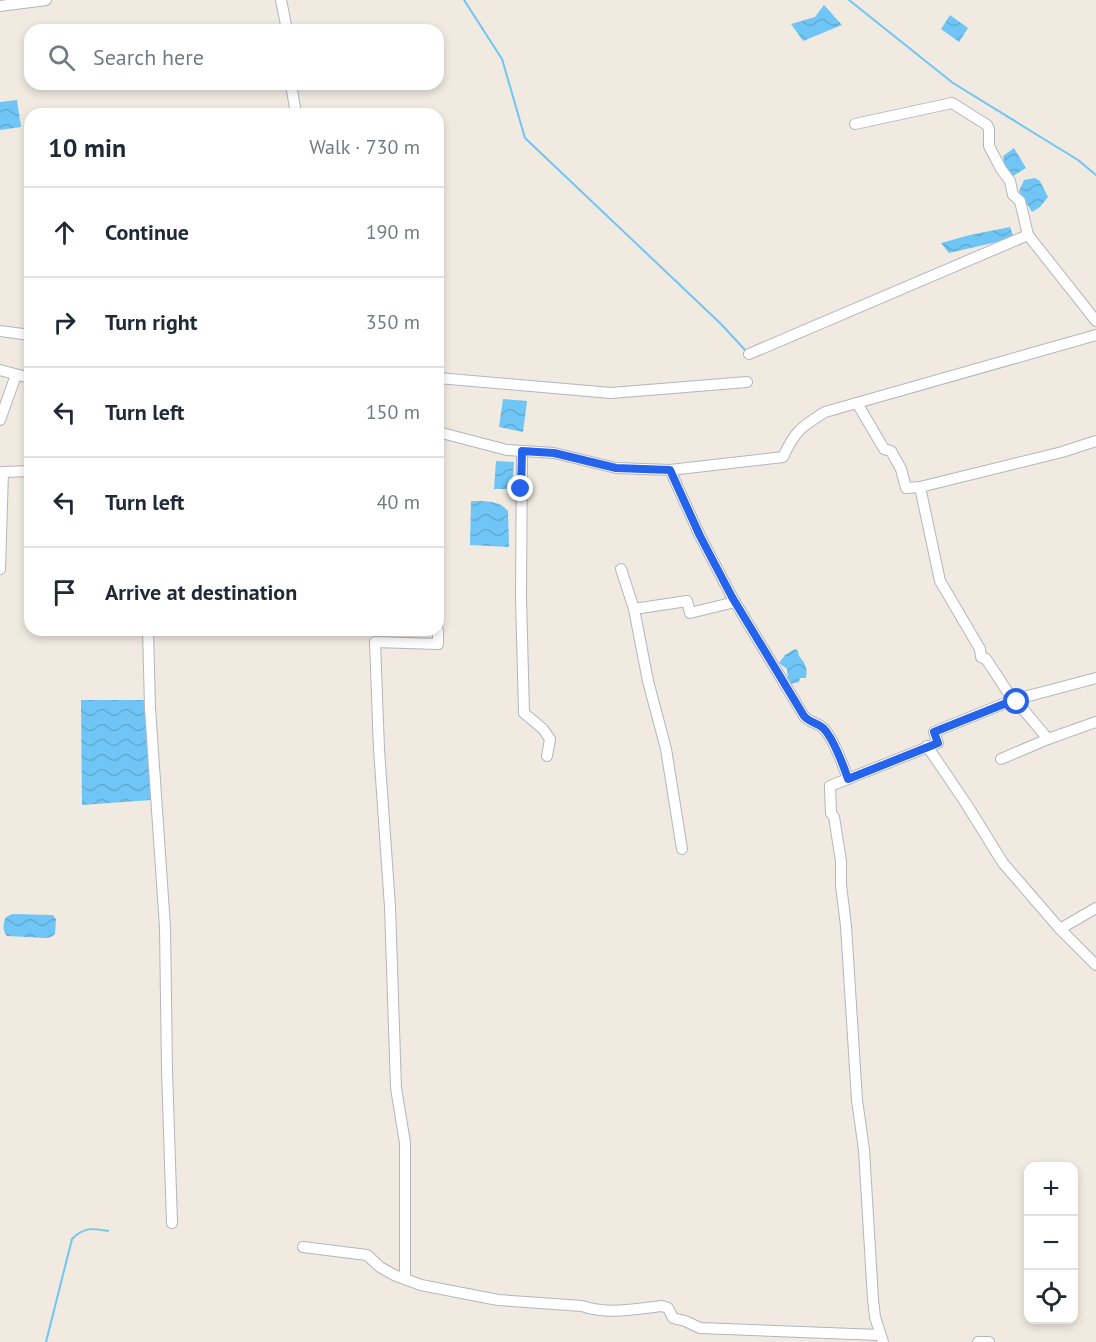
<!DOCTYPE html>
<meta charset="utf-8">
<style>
body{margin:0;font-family:"PT Sans",sans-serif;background:#f2f2f3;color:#1f2937}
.controls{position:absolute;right:18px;bottom:18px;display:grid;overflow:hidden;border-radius:12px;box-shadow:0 3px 9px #0003}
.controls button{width:54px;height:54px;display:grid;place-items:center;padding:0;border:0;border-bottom:2px solid #e0e1e3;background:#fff;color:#1f2937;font:30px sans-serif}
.stop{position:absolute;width:18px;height:18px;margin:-14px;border:4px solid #2563eb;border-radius:50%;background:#fff}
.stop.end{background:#2563eb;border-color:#fff;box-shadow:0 2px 6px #0008}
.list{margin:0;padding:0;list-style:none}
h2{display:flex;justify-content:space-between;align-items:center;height:78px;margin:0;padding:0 24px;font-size:26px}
h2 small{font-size:20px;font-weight:400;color:#747a83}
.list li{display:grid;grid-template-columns:39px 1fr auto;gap:18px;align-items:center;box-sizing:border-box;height:90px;padding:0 24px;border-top:2px solid #e0e1e3}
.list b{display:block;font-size:22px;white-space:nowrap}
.list em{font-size:20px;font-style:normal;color:#747a83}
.icon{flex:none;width:33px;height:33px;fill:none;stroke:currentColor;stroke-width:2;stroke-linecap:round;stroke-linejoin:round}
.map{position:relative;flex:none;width:1096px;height:1342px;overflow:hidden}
.search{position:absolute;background:#fff;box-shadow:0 3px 9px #0003;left:24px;top:24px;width:420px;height:66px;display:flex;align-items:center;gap:15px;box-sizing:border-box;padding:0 21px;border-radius:18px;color:#747a83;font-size:22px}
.panel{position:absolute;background:#fff;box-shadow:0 3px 9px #0003;left:24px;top:108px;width:420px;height:528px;border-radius:18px}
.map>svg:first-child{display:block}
.water{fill:url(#water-waves)}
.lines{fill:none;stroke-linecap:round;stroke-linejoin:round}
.stream{stroke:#6fc6f6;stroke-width:2}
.minor-casing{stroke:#b4b5c2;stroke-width:12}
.minor{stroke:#fff;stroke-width:10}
.route{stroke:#2563eb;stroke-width:8}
</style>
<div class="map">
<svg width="1096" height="1342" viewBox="0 0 1096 1342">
<defs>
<pattern id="water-waves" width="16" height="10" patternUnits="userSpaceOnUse" patternTransform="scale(1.5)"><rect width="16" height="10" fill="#6fc6f6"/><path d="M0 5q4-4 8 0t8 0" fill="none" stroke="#60aad3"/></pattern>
</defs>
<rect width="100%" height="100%" fill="#f0eae0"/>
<!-- water -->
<g class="water">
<path d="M 824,5 L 842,25 L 803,41 L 791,24 L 815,17 Z"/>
<path d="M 950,15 L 968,28 L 959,42 L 941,29 Z"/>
<path d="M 17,100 L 21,127 L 0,130 L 0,102 Z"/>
<path d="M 1014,148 L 1026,168 L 1013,176 L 1005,167 L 1003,156 Z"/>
<path d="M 1035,178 L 1040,181 L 1048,197 L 1040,207 L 1032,212 L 1019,191 L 1024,180 Z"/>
<path d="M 1010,227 L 1014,238 L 949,253 L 941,243 L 970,235 Z"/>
<path d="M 503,399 L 527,401 L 523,432 L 499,427 Z"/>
<path d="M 496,461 L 514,462 L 512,489 L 494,489 Z"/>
<path d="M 471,501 C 485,501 499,500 508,511 L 509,547 L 470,545 Z"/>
<path d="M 795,649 L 798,651 L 799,656 C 805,663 808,668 806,678 L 800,678 L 799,682 L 791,684 L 788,680 L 787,669 L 779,663 L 785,655 Z"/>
<path d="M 81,700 L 144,700 L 151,800 L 82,805 Z"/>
<path d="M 12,914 L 53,915 L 56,919 L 55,934 L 51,937 L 46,938 L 7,936 C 2,931 3,923 6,917 Z"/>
</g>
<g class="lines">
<!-- stream -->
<g class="stream">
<path d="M 464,0 L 502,59 L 525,138 L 721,324 L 746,351"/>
<path d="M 849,0 L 953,83 L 1078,160 L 1096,175"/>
<path d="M 46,1342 L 72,1239 C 84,1227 92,1228 108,1231"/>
</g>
<defs>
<g id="minor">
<path d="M 281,0 L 287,30"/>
<path d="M 0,6 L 46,0"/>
<path d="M 291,84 L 296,114"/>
<path d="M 855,124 L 952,103 L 987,125 L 989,129 L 989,146 L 1001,169 L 1010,181 L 1013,195 L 1020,201 L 1028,235 L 1096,321"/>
<path d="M 0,331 L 30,335"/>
<path d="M 749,354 L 1028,235"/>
<path d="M 0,370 L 30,378"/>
<path d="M 438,378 L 611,393 L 747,382"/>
<path d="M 857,403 L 884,449 L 891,451 L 901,469 L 906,488 L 920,487 L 1062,452 L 1096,441"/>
<path d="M 0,420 L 16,375"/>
<path d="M 438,432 L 507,450 L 554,453 L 616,468 L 670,470 L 783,457 C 795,431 801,427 825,412 L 1096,335"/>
<path d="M 522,451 L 521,597 L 524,713 L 543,729 L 550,739 L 547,756"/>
<path d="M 670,470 L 700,536 L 732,597 L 804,716 C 810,723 819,723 824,729 C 833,738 844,767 848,779"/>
<path d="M 920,487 L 940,581 L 980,649 L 981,657 L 986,659 L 1013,700 L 1017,702 L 1048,739 L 1001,759"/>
<path d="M 0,569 L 3,472 L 30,471"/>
<path d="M 621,569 L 634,609 L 648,681 L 666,749 L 682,849"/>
<path d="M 634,609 L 687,601 L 690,613 L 735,602"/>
<path d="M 148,630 L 150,708 L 165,927 L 167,1070 L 172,1223"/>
<path d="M 1048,739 L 1096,722"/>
<path d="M 927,746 L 967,805 L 1003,863 L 1060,929 L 1096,965"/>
<path d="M 1060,929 L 1096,908"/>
<path d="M 303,1247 L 367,1255 L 380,1267 L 394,1275 L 421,1285 L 498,1300 L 582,1306 C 608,1315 636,1309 662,1306 L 668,1308 L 673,1318 L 685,1321 L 700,1328 L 879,1335"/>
<path d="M 405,1279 L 405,1143 L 396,1088 L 390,907 L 379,749 L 375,642 L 438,644 L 438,630"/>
<path d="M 883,1342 L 875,1317 L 873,1299 L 864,1150 L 857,1100 L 846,926 L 841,885 L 841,861 L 834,817 L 831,813 L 830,786 L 938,743 L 934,732 L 1013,700 L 1096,678"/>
<path d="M 978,1342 L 989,1342"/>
</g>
</defs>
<!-- minor casing -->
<use href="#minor" class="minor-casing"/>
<!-- minor -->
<use href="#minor" class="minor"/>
</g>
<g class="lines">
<!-- route -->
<path class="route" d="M 521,489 L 522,451 L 554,453 L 616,468 L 670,470 L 700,536 L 732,597 L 804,716 C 810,723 819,723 824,729 C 833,738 844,767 848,779 L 938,743 L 934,732 L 1014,700 L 1017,702"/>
</g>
</svg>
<div class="controls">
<button>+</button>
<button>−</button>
<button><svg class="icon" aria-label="locate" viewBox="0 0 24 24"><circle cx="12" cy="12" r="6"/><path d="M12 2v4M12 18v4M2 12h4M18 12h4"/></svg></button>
</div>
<div class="stop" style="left:1017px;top:702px"></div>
<div class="stop end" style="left:521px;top:489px"></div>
<div class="search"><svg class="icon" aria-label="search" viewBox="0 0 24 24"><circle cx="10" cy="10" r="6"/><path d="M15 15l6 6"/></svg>Search here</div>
<section class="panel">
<h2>10 min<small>Walk · 730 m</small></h2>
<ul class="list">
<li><svg class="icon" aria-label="ahead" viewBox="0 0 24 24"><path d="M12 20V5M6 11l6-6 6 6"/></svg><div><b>Continue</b></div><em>190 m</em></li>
<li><svg class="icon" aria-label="right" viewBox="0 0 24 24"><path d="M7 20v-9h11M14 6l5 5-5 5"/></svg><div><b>Turn right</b></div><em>350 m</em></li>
<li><svg class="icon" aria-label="left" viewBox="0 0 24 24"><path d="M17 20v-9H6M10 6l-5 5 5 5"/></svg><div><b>Turn left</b></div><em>150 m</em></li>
<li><svg class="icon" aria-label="left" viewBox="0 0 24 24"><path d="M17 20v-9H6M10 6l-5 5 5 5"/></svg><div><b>Turn left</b></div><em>40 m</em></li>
<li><svg class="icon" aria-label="arrive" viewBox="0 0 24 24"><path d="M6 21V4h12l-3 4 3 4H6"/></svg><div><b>Arrive at destination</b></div></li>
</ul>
</section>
</div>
